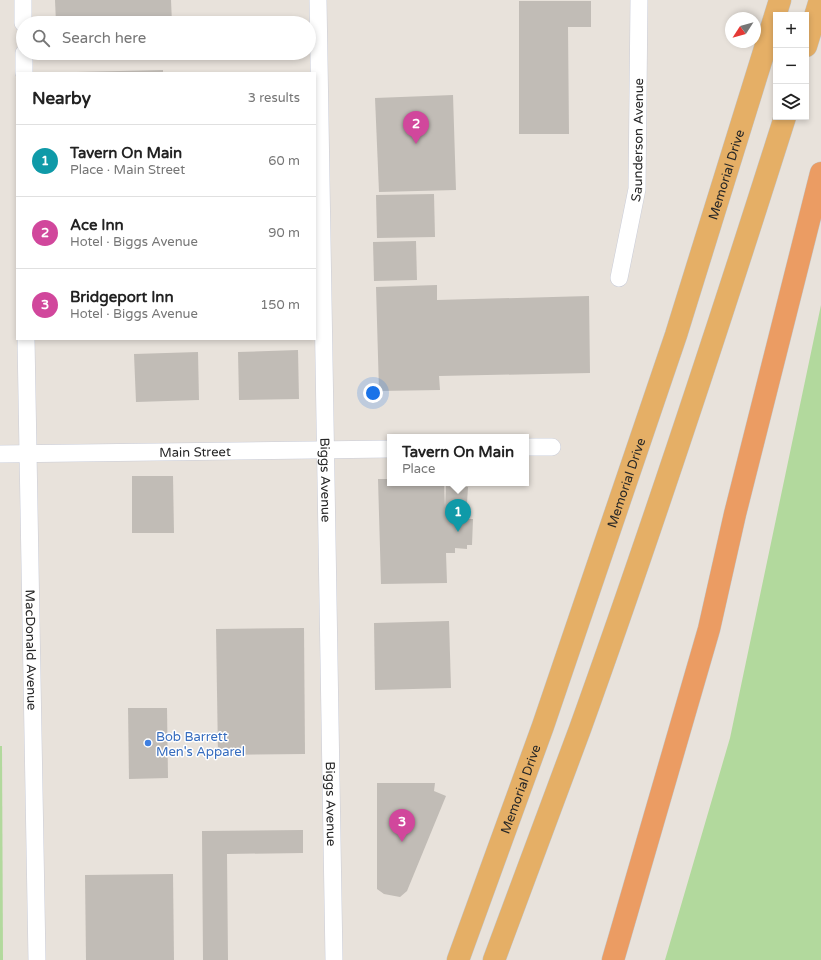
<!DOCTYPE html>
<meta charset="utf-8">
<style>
body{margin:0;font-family:"Varela Round",sans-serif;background:#f2f2f2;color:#222}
.controls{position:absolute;right:12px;top:12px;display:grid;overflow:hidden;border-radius:0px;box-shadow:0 2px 6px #0003}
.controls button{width:36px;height:36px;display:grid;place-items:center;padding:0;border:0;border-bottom:1px solid #e0e0e0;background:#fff;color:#222;font:20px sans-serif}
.compass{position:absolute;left:725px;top:12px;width:36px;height:36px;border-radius:50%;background:#fff;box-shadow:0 2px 6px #0003;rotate:234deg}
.you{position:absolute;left:373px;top:393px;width:14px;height:14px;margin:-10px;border:3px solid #fff;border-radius:50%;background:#1a73e8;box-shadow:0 0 0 6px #1a73e833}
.badge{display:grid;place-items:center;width:26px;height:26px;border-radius:50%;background:#4c6ae4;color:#fff;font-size:13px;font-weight:700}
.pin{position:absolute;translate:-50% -33px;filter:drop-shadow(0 1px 2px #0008)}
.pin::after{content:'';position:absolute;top:21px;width:14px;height:12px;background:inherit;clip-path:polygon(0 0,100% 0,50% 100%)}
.popup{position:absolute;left:387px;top:434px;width:142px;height:52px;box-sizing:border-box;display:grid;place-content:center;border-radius:0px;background:#fff;filter:drop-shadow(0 1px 3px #0005);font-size:13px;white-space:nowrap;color:#767676}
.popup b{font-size:15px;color:#222}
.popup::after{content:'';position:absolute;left:50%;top:100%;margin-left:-8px;border:8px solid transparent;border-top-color:#fff}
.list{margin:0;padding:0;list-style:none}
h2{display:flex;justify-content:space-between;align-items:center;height:52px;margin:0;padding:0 16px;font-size:17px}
h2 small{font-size:13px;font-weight:400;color:#767676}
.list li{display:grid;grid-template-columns:26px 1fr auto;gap:12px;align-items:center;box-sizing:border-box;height:72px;padding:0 16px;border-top:1px solid #e0e0e0}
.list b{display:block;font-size:15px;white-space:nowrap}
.list p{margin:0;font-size:13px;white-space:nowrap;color:#767676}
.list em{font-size:13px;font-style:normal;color:#767676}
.icon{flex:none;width:22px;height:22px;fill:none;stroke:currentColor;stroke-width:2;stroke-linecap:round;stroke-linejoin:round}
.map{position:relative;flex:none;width:821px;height:960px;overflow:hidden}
.search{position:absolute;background:#fff;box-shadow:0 2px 6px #0003;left:16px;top:16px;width:300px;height:44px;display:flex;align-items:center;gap:10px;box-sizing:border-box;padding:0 14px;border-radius:22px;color:#767676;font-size:15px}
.panel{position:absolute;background:#fff;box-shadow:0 2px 6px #0003;left:16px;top:72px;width:300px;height:268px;border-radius:0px}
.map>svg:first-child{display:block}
.green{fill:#b2d99d}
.building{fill:#c1bcb6}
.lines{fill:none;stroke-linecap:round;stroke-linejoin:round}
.minor-casing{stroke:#c9ccd8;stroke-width:18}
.trunk-casing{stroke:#c3c3c3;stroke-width:23}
.motorway-casing{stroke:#c3c3c3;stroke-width:23}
.minor{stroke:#fff;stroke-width:17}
.trunk{stroke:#e5af66;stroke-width:22}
.motorway{stroke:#eb9c63;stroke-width:22}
.shop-dot{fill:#3f7fe0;stroke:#fff;stroke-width:1.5}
.labels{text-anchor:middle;stroke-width:3;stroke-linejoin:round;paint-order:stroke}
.street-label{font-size:13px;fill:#272727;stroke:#fff}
.shop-label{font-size:13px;fill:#366cbe;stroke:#fff;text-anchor:start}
</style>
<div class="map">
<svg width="821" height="960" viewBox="0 0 821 960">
<rect width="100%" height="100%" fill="#e8e2db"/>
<!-- green -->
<g class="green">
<path d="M 821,305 L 821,960 L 665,960 L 730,738 Z"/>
<path d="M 0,746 L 2,746 L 3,960 L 0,960 Z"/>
</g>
<!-- building -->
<g class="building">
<path d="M 55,0 L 171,0 L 172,23 L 56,23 Z"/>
<path d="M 519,1 L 591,1 L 591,27 L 568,27 L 569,134 L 519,134 Z"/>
<path d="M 163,70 L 163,73 L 76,73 L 76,72 Z"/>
<path d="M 453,95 L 456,190 L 379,192 L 375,98 Z"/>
<path d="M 434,194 L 435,237 L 377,238 L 376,195 Z"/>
<path d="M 416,241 L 417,280 L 374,281 L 373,242 Z"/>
<path d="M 437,285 L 437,300 L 589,296 L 590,373 L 439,376 L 440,390 L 379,391 L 376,287 Z"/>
<path d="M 298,350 L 299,399 L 239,400 L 238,352 Z"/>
<path d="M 198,352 L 199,400 L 136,402 L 134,354 Z"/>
<path d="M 132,476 L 173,476 L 174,533 L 132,533 Z"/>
<path d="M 378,479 L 390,479 L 390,483 L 444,483 L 445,508 L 446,486 L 468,487 L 466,519 L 473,519 L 472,545 L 467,545 L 467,549 L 455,548 L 455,553 L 446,553 L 447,583 L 381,584 Z"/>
<path d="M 449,621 L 451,688 L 375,690 L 374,623 Z"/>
<path d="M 304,628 L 305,754 L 218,755 L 216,629 Z"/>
<path d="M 128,708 L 167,708 L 168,778 L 129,779 Z"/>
<path d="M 377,783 L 435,783 L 434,791 L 446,796 L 407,891 L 400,897 L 384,894 L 377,889 Z"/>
<path d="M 303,830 L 303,853 L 227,854 L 228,960 L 203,960 L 202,831 Z"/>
<path d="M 173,874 L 174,960 L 86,960 L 85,875 Z"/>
</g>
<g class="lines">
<defs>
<g id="minor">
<path d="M 23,0 L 23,23"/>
<path id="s1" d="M 318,0 L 334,960"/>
<path d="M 24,53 L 24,73"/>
<path id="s2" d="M 619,278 L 637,189 L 639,0"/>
<path id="s3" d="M 26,339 L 37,960"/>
<path d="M 526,447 L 552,447"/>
<path id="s4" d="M 0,454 L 390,449"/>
</g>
<g id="trunk">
<path d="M 806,46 L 820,0"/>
<path id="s5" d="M 458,960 L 543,726 L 676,335 L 780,0"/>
<path d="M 494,960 C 522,883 552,806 580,729 C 653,526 720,322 785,117"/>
</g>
<path id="motorway" d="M 613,960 L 709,629 L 735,514 L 821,173"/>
</defs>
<!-- minor casing -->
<use href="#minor" class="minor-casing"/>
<!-- trunk casing -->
<use href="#trunk" class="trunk-casing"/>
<!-- motorway casing -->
<use href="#motorway" class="motorway-casing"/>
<!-- minor -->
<use href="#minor" class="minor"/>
<!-- trunk -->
<use href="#trunk" class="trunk"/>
<!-- motorway -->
<use href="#motorway" class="motorway"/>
</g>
<!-- markers -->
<circle class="shop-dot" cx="148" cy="743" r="4"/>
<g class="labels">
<!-- street labels -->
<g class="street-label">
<text dy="5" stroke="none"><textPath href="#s2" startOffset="140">Saunderson Avenue</textPath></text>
<text dy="5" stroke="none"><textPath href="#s5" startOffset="830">Memorial Drive</textPath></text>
<text dy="5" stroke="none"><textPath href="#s4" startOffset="195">Main Street</textPath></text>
<text dy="5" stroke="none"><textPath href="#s1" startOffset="480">Biggs Avenue</textPath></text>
<text dy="5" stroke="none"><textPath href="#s5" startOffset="506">Memorial Drive</textPath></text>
<text dy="5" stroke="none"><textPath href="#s3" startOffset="311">MacDonald Avenue</textPath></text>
<text dy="5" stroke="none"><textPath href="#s5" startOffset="182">Memorial Drive</textPath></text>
<text dy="5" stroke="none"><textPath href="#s1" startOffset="804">Biggs Avenue</textPath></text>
</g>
<!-- shop labels -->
<g class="shop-label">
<text x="156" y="741">Bob Barrett<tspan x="156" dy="15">Men's Apparel</tspan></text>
</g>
</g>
</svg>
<div class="controls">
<button>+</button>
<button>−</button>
<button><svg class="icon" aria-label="layers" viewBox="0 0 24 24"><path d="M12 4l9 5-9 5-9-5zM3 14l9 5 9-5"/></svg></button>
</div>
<svg class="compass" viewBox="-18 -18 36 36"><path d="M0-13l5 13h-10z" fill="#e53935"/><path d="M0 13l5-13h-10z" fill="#767676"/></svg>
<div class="you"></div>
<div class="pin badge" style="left:458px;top:532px;background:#0f9aa8">1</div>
<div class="popup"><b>Tavern On Main</b>Place</div>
<div class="pin badge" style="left:416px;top:144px;background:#d1479c">2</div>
<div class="pin badge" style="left:402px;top:842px;background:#d1479c">3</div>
<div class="search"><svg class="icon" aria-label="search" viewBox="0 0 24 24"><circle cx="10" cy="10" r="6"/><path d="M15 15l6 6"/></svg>Search here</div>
<section class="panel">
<h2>Nearby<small>3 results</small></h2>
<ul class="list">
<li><span class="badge" style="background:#0f9aa8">1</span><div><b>Tavern On Main</b><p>Place · Main Street</p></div><em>60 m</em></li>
<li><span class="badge" style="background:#d1479c">2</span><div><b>Ace Inn</b><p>Hotel · Biggs Avenue</p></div><em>90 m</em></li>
<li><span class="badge" style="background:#d1479c">3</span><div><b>Bridgeport Inn</b><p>Hotel · Biggs Avenue</p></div><em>150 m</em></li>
</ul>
</section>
</div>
